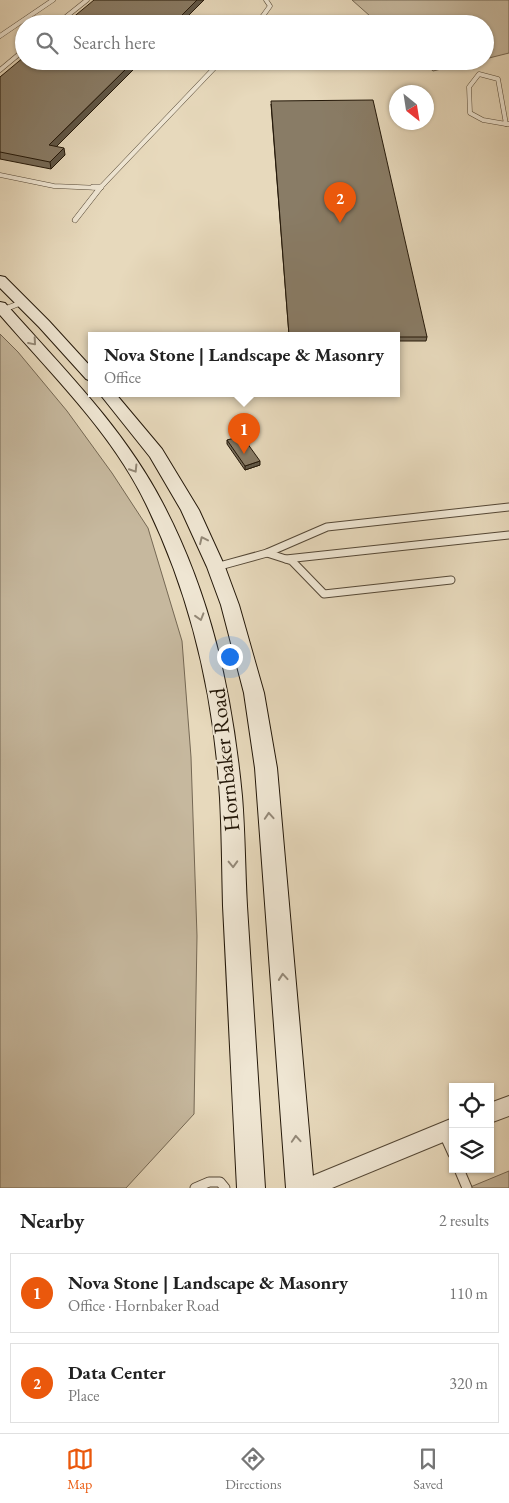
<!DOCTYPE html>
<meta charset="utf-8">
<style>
body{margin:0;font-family:"EB Garamond",serif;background:#f6f6f6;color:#222}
.controls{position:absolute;right:15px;bottom:15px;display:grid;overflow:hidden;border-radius:0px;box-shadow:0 1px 4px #0004}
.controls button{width:45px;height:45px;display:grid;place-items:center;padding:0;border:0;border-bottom:1px solid #e0e0e0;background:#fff;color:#222;font:25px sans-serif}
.compass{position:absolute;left:389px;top:85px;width:45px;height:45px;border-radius:50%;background:#fff;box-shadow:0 1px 4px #0004;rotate:150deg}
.you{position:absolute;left:229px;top:656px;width:18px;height:18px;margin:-12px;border:4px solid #fff;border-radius:50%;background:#1a73e8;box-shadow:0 0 0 8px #1a73e833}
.badge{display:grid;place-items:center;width:32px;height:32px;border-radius:50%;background:#ea580c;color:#fff;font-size:16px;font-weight:700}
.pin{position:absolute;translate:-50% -41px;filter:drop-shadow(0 1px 2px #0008)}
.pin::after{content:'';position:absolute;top:26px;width:18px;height:15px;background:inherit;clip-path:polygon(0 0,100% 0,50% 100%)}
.popup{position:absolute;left:88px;top:332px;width:312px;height:65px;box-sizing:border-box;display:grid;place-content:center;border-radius:0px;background:#fff;filter:drop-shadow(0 1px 4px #0005);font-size:16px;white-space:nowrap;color:#767676}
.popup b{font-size:19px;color:#222}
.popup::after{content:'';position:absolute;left:50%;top:100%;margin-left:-10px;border:10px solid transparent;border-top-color:#fff}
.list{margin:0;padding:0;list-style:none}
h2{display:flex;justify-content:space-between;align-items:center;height:65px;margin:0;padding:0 20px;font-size:21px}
h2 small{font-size:16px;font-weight:400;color:#767676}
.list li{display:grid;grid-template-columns:32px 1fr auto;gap:15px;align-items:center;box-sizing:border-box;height:80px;margin:0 10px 10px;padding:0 10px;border:1px solid #e0e0e0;border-radius:0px}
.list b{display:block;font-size:19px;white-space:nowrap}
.list p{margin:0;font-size:16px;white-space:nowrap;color:#767676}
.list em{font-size:16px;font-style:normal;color:#767676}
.icon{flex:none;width:28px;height:28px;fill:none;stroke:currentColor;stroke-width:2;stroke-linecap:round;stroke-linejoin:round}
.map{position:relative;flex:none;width:509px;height:1188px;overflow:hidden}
.search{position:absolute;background:#fff;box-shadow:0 1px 4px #0004;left:15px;right:15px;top:15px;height:55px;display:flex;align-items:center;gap:12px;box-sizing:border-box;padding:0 18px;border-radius:28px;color:#767676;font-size:19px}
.sheet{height:245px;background:#fff}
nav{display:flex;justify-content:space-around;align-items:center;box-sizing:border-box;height:70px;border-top:1px solid #e0e0e0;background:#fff;font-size:14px;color:#767676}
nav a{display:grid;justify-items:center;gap:2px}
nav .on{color:#ea580c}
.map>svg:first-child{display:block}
.green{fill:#c6b89e;stroke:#756854}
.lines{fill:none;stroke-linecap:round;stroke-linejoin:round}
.lane-far3-casing{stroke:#554836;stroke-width:5}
.lane-far2-casing{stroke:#554836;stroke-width:6}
.lane-far1-casing{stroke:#554836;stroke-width:9}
.lane-casing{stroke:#554836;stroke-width:11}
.street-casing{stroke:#554836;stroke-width:2}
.secondary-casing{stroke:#241809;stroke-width:2}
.lane-far3{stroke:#efe6d3;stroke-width:4}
.lane-far2{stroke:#efe6d3;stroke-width:5}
.lane-far1{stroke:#efe6d3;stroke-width:7}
.lane{stroke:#efe6d3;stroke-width:9}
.street{fill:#efe6d3;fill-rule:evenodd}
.secondary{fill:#efe6d3;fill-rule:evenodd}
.wall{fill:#766b58;stroke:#241809}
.shaded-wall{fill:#605747;stroke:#241809}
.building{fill:#897c66;stroke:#241809}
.oneway{stroke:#948978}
.labels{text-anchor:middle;stroke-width:4;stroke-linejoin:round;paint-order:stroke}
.street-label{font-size:22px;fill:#241809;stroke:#efe6d3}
</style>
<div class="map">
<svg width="509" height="1188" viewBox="0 0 509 1188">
<rect width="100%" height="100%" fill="#e7d9bc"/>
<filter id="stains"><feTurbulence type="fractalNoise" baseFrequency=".004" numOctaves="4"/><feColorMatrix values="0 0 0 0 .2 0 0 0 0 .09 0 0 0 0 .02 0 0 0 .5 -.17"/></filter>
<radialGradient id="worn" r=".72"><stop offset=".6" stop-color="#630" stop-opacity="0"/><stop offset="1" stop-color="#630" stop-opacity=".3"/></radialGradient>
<!-- green -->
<g class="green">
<path d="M 352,0 L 509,0 L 509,53 L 485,59 L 485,24 L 379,24 Z"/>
<path d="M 422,61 L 474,61 L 433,71 Z"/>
<path d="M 0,334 L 18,352 L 67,411 L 112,473 L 148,528 L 182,641 L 191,757 L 197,936 L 194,1114 L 126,1188 L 0,1188 Z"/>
<path d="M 509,1171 L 509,1188 L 468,1188 Z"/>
</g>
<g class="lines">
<defs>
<g id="lane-far3">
<path d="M 57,24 L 87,0"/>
<path d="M 257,24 L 270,6 L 266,0"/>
<path d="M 0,36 L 53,0"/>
<path d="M 0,70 L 24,50"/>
<path d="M 479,74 L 498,79 L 506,124 L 483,120 L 470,113 L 469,87 Z"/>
<path d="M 506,124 L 509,124"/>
<path d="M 0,175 L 54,186 L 100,188 L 221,61"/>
</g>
<g id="lane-far2">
<path d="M 93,187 L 101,187"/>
<path d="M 75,220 L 100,188"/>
<path d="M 0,311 L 23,302"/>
</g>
<g id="lane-far1">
<path d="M 267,553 L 292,561 L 324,594 L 451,580"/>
<path d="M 286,559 L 509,535"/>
<path d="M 216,567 L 267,553 L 327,527 L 509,507"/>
</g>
<g id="lane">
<path d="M 443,1132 L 453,1154"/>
<path d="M 459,1169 L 467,1188"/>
<path d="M 195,1188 L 209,1182 L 220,1182 L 225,1188"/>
</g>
<g id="street">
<path d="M 509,1096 L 509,1116 L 490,1123 L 490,1103 Z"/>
<path d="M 453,1118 L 453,1138 L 332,1188 L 297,1188 L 300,1181 Z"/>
</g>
<g id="secondary">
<path d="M 0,276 L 5,277 L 49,321 L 91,367 L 91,381 L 86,379 L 39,327 L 0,288 Z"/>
<path d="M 0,302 L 5,303 C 61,366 123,427 162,502 C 211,595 232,692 242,796 C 245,832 245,869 247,906 C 253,1000 259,1094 265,1188 L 237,1188 C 232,1094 228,1000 223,906 C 222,870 222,834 220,798 C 214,696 191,596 146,504 C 112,433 51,374 0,315 Z"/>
<path d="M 99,393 L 115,393 L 162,449 L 199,510 L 225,567 L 239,605 L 264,693 L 277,768 L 314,1188 L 286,1188 L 255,768 L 244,693 L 221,605 L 207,567 L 181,510 L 150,457 Z"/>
</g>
</defs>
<!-- lane-far3 casing -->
<use href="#lane-far3" class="lane-far3-casing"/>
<!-- lane-far2 casing -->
<use href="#lane-far2" class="lane-far2-casing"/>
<!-- lane-far1 casing -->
<use href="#lane-far1" class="lane-far1-casing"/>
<!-- lane casing -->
<use href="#lane" class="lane-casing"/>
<!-- street casing -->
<use href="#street" class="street-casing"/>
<!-- secondary casing -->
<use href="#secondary" class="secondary-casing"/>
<!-- lane-far3 -->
<use href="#lane-far3" class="lane-far3"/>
<!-- lane-far2 -->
<use href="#lane-far2" class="lane-far2"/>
<!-- lane-far1 -->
<use href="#lane-far1" class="lane-far1"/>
<!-- lane -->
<use href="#lane" class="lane"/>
<!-- street -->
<use href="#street" class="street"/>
<!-- secondary -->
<use href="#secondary" class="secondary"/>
</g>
<!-- wall -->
<g class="wall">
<path d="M 24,61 L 142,61 L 56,147 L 65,155 L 51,169 L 0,159 L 0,77 Z"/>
<path d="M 271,104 L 427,337 L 426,341 L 396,341 L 396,335 L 289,335 Z"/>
<path d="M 227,440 L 260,465 L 245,470 L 227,444 Z"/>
</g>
<!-- shaded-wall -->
<g class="shaded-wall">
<path d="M 197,0 L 204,0 L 180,24 L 173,24 Z"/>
<path d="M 134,61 L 142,61 L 50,153 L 49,145 Z"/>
<path d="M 64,148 L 65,155 L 51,169 L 50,162 Z"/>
<path d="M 260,461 L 260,465 L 245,470 L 245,466 Z"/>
</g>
<!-- building -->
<g class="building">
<path d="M 94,0 L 197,0 L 173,24 L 65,24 Z"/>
<path d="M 24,57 L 24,61 L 134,61 L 49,145 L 64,148 L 50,162 L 0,152 L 0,77 Z"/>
<path d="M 373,100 L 427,337 L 396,337 L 396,335 L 289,335 L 271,101 Z"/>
<path d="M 242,436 L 260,461 L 245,466 L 227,440 Z"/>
</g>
<!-- one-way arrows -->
<defs><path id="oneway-chevron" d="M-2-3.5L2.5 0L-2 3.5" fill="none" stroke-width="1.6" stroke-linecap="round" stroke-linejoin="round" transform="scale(1.25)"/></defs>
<g class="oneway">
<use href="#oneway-chevron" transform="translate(33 342) rotate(49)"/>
<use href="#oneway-chevron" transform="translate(134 469) rotate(58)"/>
<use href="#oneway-chevron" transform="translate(203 540) rotate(-115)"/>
<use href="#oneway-chevron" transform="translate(200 617) rotate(73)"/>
<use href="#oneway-chevron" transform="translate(269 816) rotate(-94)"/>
<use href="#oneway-chevron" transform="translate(233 864) rotate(88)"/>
<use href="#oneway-chevron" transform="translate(283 977) rotate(-95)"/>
<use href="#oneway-chevron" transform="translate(296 1139) rotate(-94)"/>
</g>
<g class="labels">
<!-- street labels -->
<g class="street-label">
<text transform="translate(224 760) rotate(-96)" y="8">Hornbaker Road</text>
</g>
</g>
<rect width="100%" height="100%" filter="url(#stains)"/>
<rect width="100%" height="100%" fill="url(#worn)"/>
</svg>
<div class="controls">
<button><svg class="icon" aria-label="locate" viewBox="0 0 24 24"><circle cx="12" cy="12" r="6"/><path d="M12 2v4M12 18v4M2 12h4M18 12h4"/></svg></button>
<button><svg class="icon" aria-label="layers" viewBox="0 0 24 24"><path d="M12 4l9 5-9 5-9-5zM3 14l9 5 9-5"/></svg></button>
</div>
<svg class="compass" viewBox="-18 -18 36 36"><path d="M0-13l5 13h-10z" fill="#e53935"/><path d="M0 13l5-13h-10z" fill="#767676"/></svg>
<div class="you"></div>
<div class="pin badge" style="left:244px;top:454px">1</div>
<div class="popup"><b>Nova Stone | Landscape &amp; Masonry</b>Office</div>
<div class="pin badge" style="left:340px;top:223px">2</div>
<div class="search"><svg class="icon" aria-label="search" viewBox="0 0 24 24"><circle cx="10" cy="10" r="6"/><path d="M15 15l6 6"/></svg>Search here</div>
</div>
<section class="sheet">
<h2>Nearby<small>2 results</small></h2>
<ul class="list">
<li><span class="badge">1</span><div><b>Nova Stone | Landscape &amp; Masonry</b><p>Office · Hornbaker Road</p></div><em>110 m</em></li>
<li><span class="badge">2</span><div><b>Data Center</b><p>Place</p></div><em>320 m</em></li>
</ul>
</section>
<nav>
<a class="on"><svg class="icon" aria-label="map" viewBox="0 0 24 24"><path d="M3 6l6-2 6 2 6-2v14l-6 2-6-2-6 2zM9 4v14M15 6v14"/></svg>Map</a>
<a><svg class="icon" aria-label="directions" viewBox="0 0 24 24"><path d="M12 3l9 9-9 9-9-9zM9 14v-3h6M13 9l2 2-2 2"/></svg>Directions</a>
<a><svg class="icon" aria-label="saved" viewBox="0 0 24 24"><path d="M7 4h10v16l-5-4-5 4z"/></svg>Saved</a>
</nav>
